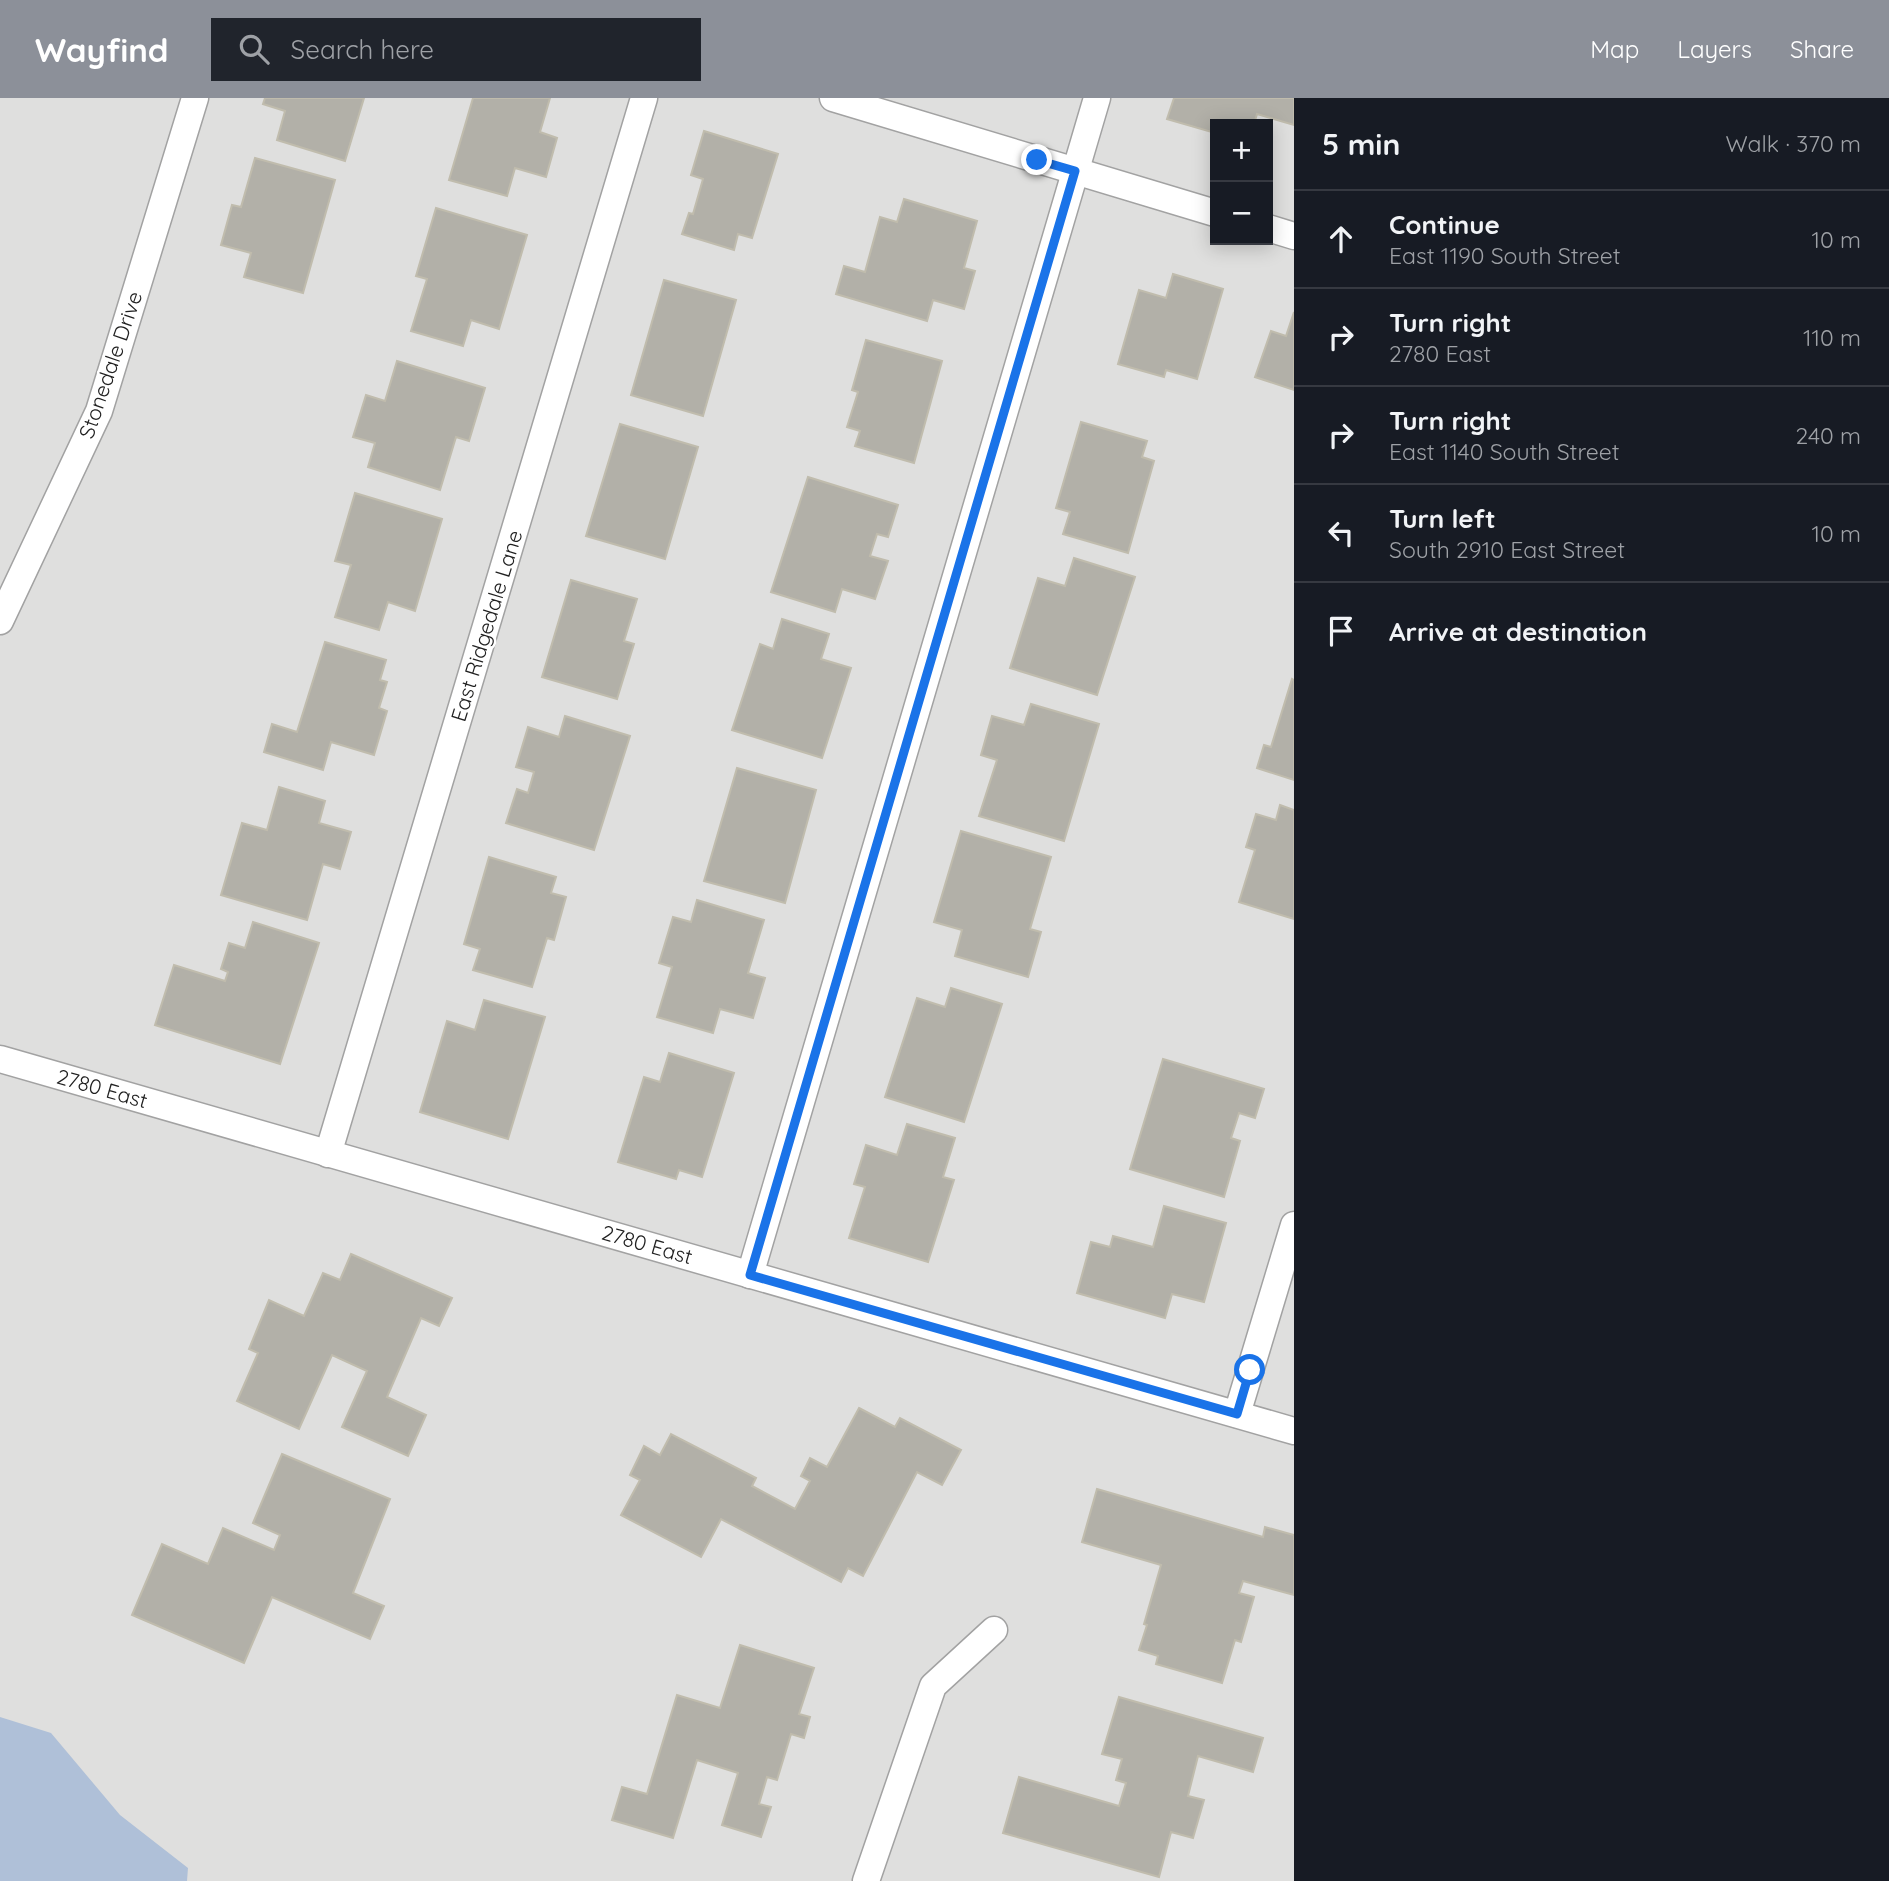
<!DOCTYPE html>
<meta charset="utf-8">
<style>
body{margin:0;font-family:Quicksand,sans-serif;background:#20242c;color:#f1f3f6}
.controls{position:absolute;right:21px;top:21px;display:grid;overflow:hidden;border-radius:0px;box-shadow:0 4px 18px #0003}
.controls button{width:63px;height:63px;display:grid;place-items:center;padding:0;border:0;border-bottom:2px solid #363941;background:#171b24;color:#f1f3f6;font:35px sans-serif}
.stop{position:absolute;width:21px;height:21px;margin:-16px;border:5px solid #1a73e8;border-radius:50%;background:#fff}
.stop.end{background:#1a73e8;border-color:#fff;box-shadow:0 2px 7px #0008}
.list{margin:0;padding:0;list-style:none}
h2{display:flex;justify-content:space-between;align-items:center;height:91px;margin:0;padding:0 28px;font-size:30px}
h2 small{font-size:23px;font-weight:400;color:#9ea1a6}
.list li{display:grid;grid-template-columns:46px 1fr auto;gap:21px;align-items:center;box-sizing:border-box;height:98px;padding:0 28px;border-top:2px solid #363941}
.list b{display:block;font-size:26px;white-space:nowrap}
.list p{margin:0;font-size:23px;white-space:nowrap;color:#9ea1a6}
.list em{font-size:23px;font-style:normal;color:#9ea1a6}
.icon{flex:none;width:38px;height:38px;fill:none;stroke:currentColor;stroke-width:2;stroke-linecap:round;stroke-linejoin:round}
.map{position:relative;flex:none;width:1294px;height:1783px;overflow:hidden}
header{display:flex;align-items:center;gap:42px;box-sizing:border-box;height:98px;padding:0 35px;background:#8c9099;color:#fff}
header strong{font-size:33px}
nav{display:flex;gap:38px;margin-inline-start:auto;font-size:24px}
.search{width:490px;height:63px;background:#20242c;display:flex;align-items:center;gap:18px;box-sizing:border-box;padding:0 24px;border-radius:0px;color:#9ea1a6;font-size:26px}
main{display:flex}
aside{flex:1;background:#171b24}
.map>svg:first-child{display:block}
.residential{fill:#dfdfde;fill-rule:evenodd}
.water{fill:#afc0d8}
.building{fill:#b2b0a8;stroke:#c0bcad;stroke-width:2}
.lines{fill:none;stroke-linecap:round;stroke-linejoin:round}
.minor-casing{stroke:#a2a2a2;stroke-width:29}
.minor{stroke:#fff;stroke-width:26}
.route{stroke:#1a73e8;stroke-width:9}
.labels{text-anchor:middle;stroke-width:5;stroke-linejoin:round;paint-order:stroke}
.street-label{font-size:21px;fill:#212121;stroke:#fff}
</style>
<header>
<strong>Wayfind</strong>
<div class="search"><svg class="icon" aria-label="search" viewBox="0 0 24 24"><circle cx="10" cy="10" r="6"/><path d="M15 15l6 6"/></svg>Search here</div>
<nav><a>Map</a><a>Layers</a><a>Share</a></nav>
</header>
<main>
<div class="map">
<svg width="1294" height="1783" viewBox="0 0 1294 1783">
<rect width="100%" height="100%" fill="#f0f0e9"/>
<!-- residential -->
<path class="residential" d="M 0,0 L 1294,0 L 1294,1783 L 0,1783 ZM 1215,26 L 1268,26 L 1268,142 L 1215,142 Z"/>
<!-- water -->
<path class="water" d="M 0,1619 L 51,1635 L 120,1717 L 188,1770 L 187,1783 L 0,1783 Z"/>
<!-- building -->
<g class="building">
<path d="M 265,0 L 364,0 L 345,63 L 277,42 L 285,13 L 263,6 Z"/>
<path d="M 473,0 L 550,0 L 540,34 L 557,40 L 546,79 L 515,70 L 507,98 L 449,82 Z"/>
<path d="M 1174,0 L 1294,0 L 1294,27 L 1257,16 L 1254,26 L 1215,26 L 1215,35 L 1167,21 Z"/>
<path d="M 704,33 L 778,56 L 752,140 L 738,136 L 734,152 L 682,136 L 689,115 L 693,116 L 703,81 L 691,77 Z"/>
<path d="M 255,60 L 335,82 L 303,195 L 244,179 L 251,155 L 221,147 L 232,107 L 241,109 Z"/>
<path d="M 904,101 L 977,123 L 964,170 L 975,173 L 964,211 L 933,202 L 927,223 L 836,196 L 844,168 L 865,174 L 880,119 L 897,124 Z"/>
<path d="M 436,110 L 527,137 L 499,231 L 471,222 L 463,248 L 411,233 L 427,181 L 416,178 Z"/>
<path d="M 1173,176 L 1223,191 L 1197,281 L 1166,272 L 1164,279 L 1118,266 L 1139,192 L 1166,200 Z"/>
<path d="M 664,182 L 736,202 L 703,318 L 631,297 Z"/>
<path d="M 1294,214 L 1294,292 L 1255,279 L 1271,233 L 1286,238 Z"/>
<path d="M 866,242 L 942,263 L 914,365 L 855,348 L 860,333 L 847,329 L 858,294 L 852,292 Z"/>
<path d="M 397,263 L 485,290 L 469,343 L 456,339 L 440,392 L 368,369 L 375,345 L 353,339 L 366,297 L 385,303 Z"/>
<path d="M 1081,324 L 1147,343 L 1142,359 L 1154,363 L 1128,455 L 1063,436 L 1070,414 L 1056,410 Z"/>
<path d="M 620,326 L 698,349 L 665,461 L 586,438 Z"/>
<path d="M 808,379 L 898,407 L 888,439 L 877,436 L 870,458 L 888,463 L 875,501 L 842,491 L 835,514 L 771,494 Z"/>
<path d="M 355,395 L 442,421 L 415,513 L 388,504 L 379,532 L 335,519 L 351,467 L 335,463 Z"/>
<path d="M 1074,460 L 1135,479 L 1097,597 L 1010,570 L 1038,480 L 1065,488 Z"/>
<path d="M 571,482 L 637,501 L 624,543 L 634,546 L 617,601 L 542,579 Z"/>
<path d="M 782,521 L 829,536 L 821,561 L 851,570 L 822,660 L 732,632 L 760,546 L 773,551 Z"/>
<path d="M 325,544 L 386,562 L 380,582 L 387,584 L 379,610 L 387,613 L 374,657 L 331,644 L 323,672 L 264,654 L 272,626 L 297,634 Z"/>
<path d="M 1292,581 L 1294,582 L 1294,682 L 1257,670 L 1264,647 L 1271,649 Z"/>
<path d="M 1031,606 L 1099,626 L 1064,743 L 979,718 L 997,662 L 981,657 L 992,618 L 1024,627 Z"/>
<path d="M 565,618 L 630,638 L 594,752 L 506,725 L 517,691 L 528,695 L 534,674 L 516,669 L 528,629 L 559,639 Z"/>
<path d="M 737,670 L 816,692 L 785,805 L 704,783 Z"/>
<path d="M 279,689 L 325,703 L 319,725 L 351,734 L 340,771 L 323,766 L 307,822 L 221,797 L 242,725 L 267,732 Z"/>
<path d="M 1280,707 L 1294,712 L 1294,821 L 1239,804 L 1255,752 L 1246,749 L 1256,716 L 1276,722 Z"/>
<path d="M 961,733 L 1051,759 L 1030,831 L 1041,834 L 1028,879 L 955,858 L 962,832 L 934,824 Z"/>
<path d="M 489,759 L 556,779 L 551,795 L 566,799 L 554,842 L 547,840 L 532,889 L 473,872 L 480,851 L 464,846 Z"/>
<path d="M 697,802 L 764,822 L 748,875 L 765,880 L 753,920 L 720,911 L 713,935 L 657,919 L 672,869 L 659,865 L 673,819 L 691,824 Z"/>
<path d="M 253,824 L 319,845 L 280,966 L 155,927 L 174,867 L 225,883 L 228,874 L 221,871 L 229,845 L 245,850 Z"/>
<path d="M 951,890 L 1002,906 L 964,1024 L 885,999 L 917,900 L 945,909 Z"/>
<path d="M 484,902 L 545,919 L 508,1041 L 420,1014 L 447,923 L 475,932 Z"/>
<path d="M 669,955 L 734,975 L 702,1079 L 679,1072 L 676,1081 L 618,1064 L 644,979 L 660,984 Z"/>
<path d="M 1163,961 L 1264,991 L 1255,1020 L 1239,1015 L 1231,1040 L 1240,1043 L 1224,1099 L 1130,1071 Z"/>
<path d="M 907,1026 L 955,1040 L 943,1079 L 954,1082 L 928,1164 L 849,1140 L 865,1089 L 854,1086 L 866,1047 L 897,1057 Z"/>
<path d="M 1164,1108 L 1226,1125 L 1204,1204 L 1172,1196 L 1165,1220 L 1077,1195 L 1091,1144 L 1110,1149 L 1113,1138 L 1153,1149 Z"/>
<path d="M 351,1156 L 452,1200 L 439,1228 L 421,1220 L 387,1299 L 426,1317 L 408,1358 L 342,1329 L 367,1273 L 332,1257 L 299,1331 L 237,1303 L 258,1255 L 249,1251 L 269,1202 L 304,1218 L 323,1175 L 340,1182 Z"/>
<path d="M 859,1310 L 895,1329 L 900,1320 L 961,1352 L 942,1387 L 917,1374 L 863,1478 L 848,1470 L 841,1484 L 721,1421 L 701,1459 L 621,1417 L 640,1382 L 630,1377 L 644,1348 L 660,1357 L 671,1336 L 756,1380 L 752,1388 L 795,1411 L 810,1383 L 801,1378 L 810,1360 L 827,1369 Z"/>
<path d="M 282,1356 L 390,1401 L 353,1495 L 384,1508 L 370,1541 L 272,1499 L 244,1565 L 132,1517 L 162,1446 L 208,1466 L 223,1430 L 274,1452 L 280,1437 L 253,1425 Z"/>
<path d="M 1097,1391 L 1263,1439 L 1265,1429 L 1294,1437 L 1294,1497 L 1243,1483 L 1239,1495 L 1254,1499 L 1241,1544 L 1235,1542 L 1222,1585 L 1156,1566 L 1158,1558 L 1139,1552 L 1147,1527 L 1144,1526 L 1161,1467 L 1082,1444 Z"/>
<path d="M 740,1547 L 814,1570 L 799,1616 L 810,1619 L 804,1640 L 791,1636 L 777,1682 L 767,1679 L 759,1706 L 771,1709 L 761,1739 L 722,1727 L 738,1675 L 697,1662 L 673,1740 L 612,1722 L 622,1689 L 647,1696 L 677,1597 L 720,1610 Z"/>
<path d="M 1119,1599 L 1263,1640 L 1253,1674 L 1198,1658 L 1188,1698 L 1204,1702 L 1193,1740 L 1171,1734 L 1159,1779 L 1003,1735 L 1019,1679 L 1119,1708 L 1126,1685 L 1116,1682 L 1122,1661 L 1102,1656 Z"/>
</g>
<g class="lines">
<defs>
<g id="minor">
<path d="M 833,0 L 1215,115"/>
<path d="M 1268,130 L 1294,138"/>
<path d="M 0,523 L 99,313 L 195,0"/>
<path d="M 0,961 L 1294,1333"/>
<path d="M 328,1056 L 644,0"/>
<path d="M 750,1177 L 1097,0"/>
<path d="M 1237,1316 L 1294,1127"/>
<path d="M 866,1783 L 933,1588 L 994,1532"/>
</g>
</defs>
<!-- minor casing -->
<use href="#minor" class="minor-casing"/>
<!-- minor -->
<use href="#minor" class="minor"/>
</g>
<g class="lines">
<!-- route -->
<path class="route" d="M 1037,62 L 1075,73 L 750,1177 L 1237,1316 L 1250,1272"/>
</g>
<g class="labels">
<!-- street labels -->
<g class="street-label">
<text transform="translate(111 267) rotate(-71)" y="7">Stonedale Drive</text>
<text transform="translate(487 528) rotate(-73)" y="7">East Ridgedale Lane</text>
<text transform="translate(102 991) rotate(16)" y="7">2780 East</text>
<text transform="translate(647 1147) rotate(16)" y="7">2780 East</text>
</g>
</g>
</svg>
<div class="controls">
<button>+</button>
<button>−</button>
</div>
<div class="stop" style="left:1250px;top:1272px"></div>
<div class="stop end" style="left:1037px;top:62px"></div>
</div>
<aside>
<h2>5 min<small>Walk · 370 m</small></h2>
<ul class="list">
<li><svg class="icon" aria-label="ahead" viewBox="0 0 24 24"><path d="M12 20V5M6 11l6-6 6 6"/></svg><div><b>Continue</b><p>East 1190 South Street</p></div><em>10 m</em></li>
<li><svg class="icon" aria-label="right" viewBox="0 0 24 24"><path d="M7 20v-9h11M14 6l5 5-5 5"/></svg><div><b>Turn right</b><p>2780 East</p></div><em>110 m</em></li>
<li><svg class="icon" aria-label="right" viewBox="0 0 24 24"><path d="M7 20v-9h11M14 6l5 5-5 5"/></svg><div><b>Turn right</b><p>East 1140 South Street</p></div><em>240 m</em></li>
<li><svg class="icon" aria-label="left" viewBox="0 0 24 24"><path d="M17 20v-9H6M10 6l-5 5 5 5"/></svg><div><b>Turn left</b><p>South 2910 East Street</p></div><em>10 m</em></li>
<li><svg class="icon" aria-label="arrive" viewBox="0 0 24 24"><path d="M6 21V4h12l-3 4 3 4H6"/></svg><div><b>Arrive at destination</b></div></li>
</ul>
</aside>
</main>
